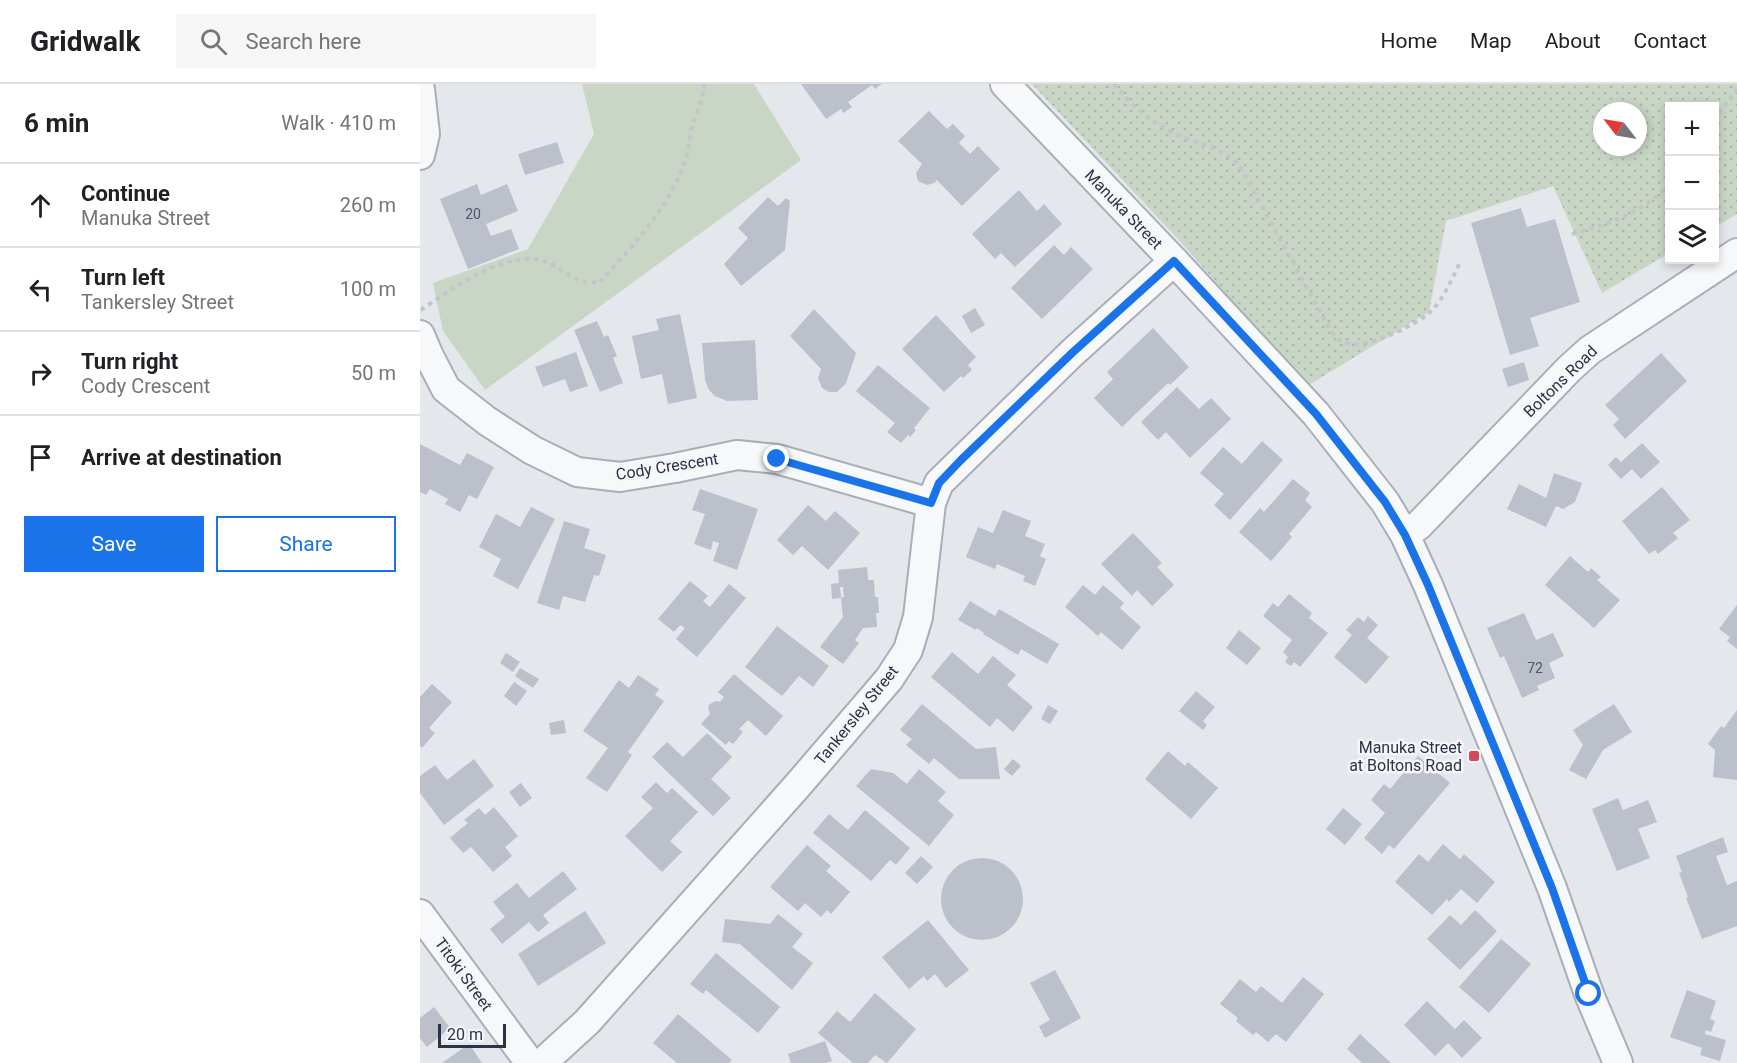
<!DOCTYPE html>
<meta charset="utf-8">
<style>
body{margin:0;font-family:Roboto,sans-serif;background:#f6f6f6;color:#202124}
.controls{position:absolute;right:18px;top:18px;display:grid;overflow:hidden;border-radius:0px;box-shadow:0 3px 9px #0003}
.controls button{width:54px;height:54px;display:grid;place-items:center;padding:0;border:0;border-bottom:2px solid #e0e0e0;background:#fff;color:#202124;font:30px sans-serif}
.compass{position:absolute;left:1173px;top:18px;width:54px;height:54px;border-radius:50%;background:#fff;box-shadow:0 3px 9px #0003;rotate:301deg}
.scale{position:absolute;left:18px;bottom:15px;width:68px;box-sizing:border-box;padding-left:6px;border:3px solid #2b3445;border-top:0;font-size:16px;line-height:21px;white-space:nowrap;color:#2b3445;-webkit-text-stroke:4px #f4f6f9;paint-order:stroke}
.stop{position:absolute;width:18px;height:18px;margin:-14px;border:4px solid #1a73e8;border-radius:50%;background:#fff}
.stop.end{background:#1a73e8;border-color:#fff;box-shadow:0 2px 6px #0008}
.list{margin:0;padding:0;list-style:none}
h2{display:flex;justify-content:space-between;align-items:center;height:78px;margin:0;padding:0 24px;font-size:26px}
h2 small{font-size:20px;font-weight:400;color:#757577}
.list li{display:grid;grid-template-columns:39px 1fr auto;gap:18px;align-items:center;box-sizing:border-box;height:84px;padding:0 24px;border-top:2px solid #e0e0e0}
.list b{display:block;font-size:22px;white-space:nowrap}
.list p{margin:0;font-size:20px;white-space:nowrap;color:#757577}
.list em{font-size:20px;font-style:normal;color:#757577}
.actions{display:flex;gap:12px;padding:18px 24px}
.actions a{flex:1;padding:14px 0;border:2px solid #1a73e8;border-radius:0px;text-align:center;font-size:21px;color:#1a73e8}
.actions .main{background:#1a73e8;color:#fff}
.icon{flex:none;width:33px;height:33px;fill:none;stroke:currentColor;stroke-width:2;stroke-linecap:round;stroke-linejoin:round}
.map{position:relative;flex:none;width:1317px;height:979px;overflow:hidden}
header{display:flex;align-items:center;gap:36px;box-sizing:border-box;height:84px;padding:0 30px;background:#fff;border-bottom:2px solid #e0e0e0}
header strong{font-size:28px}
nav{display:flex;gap:33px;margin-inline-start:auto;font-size:21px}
.search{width:420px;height:54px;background:#f6f6f6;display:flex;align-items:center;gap:15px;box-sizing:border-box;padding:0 21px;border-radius:0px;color:#757577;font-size:22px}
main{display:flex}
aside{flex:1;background:#fff}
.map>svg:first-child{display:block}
.grass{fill:url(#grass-dots);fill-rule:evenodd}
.green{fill:#c9d6c5}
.building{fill:#bbc0ca}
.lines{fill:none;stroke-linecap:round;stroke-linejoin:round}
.minor-casing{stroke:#a9aeb7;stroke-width:32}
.path{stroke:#c2c5cb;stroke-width:4;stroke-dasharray:4.5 4.5;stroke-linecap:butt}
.minor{stroke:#f7f8fa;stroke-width:28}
.route{stroke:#1a73e8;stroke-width:8}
.poi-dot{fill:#d1495b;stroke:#f4f6f9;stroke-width:2}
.labels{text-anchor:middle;stroke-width:5;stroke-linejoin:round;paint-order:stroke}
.number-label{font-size:14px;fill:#4f5766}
.street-label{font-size:16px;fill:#2b3445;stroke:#f4f6f9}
.poi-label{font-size:16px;fill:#2b3445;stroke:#f4f6f9;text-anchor:end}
</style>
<header>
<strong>Gridwalk</strong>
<div class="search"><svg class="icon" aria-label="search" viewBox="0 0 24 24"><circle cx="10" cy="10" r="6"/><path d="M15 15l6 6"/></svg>Search here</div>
<nav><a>Home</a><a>Map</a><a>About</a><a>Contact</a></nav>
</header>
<main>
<aside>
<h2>6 min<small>Walk · 410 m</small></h2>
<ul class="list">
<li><svg class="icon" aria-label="ahead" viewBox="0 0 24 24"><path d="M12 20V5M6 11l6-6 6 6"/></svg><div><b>Continue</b><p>Manuka Street</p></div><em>260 m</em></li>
<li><svg class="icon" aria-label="left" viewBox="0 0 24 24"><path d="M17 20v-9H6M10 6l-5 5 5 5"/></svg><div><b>Turn left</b><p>Tankersley Street</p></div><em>100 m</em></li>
<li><svg class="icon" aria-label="right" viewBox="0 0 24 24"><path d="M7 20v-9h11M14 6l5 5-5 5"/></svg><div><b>Turn right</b><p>Cody Crescent</p></div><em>50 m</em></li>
<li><svg class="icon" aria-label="arrive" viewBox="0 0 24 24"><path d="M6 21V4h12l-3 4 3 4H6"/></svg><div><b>Arrive at destination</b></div></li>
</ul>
<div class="actions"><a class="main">Save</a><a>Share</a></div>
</aside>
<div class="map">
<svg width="1317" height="979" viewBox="0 0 1317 979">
<defs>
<pattern id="grass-dots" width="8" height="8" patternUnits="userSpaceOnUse" patternTransform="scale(1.5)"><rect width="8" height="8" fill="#c9d6c5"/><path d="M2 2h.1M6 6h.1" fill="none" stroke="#adb8ab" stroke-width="1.8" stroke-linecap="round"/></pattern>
</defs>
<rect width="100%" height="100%" fill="#e4e7ec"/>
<!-- grass -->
<path class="grass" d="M 612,0 L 1317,0 L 1317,130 L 1295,143 L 1294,22 L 1250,22 L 1249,169 L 1182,209 L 1133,102 L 1026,137 L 1009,228 L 887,302 L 758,155 ZM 1182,27 L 1218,27 L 1218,63 L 1182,63 Z"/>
<!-- green -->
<path class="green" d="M 162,0 L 334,0 L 381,76 L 65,306 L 23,247 L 13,199 L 108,165 L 174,50 Z"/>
<!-- building -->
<g class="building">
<path d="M 381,0 L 462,0 L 455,5 L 452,1 L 428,18 L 432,23 L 423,29 L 421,25 L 406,35 Z"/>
<path d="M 509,27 L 527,45 L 533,40 L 545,52 L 539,59 L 550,70 L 558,62 L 580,85 L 542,122 L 517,96 L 514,99 L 507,101 L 498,97 L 496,89 L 502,80 L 478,57 Z"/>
<path d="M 137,58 L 144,79 L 105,91 L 98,70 Z"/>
<path d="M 57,100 L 61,111 L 87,100 L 98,127 L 66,140 L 71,152 L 91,145 L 99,165 L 48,185 L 20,115 Z"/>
<path d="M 599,106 L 617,127 L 624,120 L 642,140 L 595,183 L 581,169 L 575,175 L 552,150 Z"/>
<path d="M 348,113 L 358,122 L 366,114 L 370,117 L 365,166 L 321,202 L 304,180 L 328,154 L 318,144 Z"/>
<path d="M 1101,124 L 1107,143 L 1135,135 L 1160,218 L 1110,234 L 1119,262 L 1090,271 L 1051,139 Z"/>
<path d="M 634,161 L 644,171 L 651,163 L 673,185 L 622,235 L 591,204 Z"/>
<path d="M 555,224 L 565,241 L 551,249 L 542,232 Z"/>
<path d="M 394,225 L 436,269 L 426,299 L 417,308 L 409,308 L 402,304 L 398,294 L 401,285 L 370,252 Z"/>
<path d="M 260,230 L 277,314 L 248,320 L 242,290 L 221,295 L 212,252 L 239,246 L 236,235 Z"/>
<path d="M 516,231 L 556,273 L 548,281 L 552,286 L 543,294 L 541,292 L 524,308 L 482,265 Z"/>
<path d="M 177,237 L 184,253 L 188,251 L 197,272 L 193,274 L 203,299 L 180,308 L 154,246 Z"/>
<path d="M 733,244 L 769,283 L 750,301 L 748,299 L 702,343 L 674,314 L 693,295 L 687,288 Z"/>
<path d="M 335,256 L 338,316 L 307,317 L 295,312 L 289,306 L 285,296 L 282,259 Z"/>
<path d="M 156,268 L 168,302 L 150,308 L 145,295 L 123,303 L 115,283 Z"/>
<path d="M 1241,269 L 1267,297 L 1205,355 L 1193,341 L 1199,335 L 1185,321 Z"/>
<path d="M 1104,278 L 1109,296 L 1088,303 L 1082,285 Z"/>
<path d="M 458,281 L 510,324 L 494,344 L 496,346 L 490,353 L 488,351 L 481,359 L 467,348 L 475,339 L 436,307 Z"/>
<path d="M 757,303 L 779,325 L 791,314 L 811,335 L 770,374 L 746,348 L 738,356 L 721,338 Z"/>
<path d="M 842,357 L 863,376 L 810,436 L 794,421 L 804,410 L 780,389 L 803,363 L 822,380 Z"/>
<path d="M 1222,359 L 1240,378 L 1221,395 L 1212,385 L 1201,395 L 1188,381 L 1196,373 L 1201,378 Z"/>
<path d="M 0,360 L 40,381 L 47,369 L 74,383 L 57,415 L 49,411 L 40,428 L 25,420 L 28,415 L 10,405 L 6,411 L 0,408 Z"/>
<path d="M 1134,389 L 1162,399 L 1155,418 L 1143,425 L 1136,422 L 1126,443 L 1087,425 L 1099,400 L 1126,414 Z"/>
<path d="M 873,395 L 890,409 L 885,416 L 892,423 L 869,450 L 872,453 L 851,477 L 819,448 L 840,424 L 844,428 Z"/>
<path d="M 1242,403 L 1270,436 L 1253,449 L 1258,454 L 1238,470 L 1235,466 L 1229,470 L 1202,437 Z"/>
<path d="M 280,405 L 338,425 L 317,486 L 293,477 L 299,459 L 293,457 L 291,466 L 274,460 L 285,430 L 272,426 Z"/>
<path d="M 388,421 L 406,437 L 415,427 L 440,449 L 408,486 L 382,462 L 373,471 L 357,456 Z"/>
<path d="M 111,423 L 135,435 L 98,505 L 73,492 L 81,475 L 59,463 L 76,430 L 100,443 Z"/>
<path d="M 583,426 L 611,437 L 605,452 L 625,460 L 620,472 L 626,475 L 615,502 L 603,497 L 605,492 L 577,480 L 575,485 L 546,473 L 558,443 L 573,449 Z"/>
<path d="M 144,437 L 170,445 L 164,464 L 186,471 L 179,492 L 174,491 L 165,518 L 143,512 L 139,526 L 117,519 Z"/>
<path d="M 713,449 L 742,479 L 737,483 L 754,501 L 732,522 L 717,506 L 712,512 L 681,480 Z"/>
<path d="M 1150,472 L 1168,488 L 1171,484 L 1181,493 L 1177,496 L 1200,516 L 1174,544 L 1125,501 Z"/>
<path d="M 447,483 L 448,496 L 454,496 L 455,513 L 458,513 L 459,529 L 456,529 L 457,543 L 443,544 L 435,556 L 439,559 L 423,580 L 400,563 L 423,533 L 421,514 L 424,513 L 423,503 L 420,503 L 421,514 L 412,515 L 411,500 L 419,499 L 418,486 Z"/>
<path d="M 270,497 L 288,512 L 283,517 L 290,523 L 309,500 L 326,514 L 277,573 L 256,555 L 265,544 L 260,541 L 254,548 L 238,535 Z"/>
<path d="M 663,501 L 675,511 L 683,501 L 704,519 L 700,524 L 721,543 L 702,566 L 681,548 L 678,552 L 645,523 Z"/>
<path d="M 869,510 L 892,529 L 889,534 L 908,549 L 880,583 L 874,578 L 871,582 L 865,578 L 868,573 L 863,568 L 872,556 L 843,532 L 853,519 L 858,523 Z"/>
<path d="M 550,517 L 575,532 L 579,525 L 639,560 L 627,580 L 601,565 L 598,571 L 563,550 L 564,549 L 557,544 L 556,546 L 538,536 Z"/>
<path d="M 1317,521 L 1317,565 L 1307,557 L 1310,553 L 1299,545 Z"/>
<path d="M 1104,529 L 1116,556 L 1133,549 L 1144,572 L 1129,579 L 1135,594 L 1117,602 L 1119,606 L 1102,614 L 1084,572 L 1080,574 L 1067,544 Z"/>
<path d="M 948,532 L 958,541 L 947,554 L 969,573 L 946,600 L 914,573 L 932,551 L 926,546 L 938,533 L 944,538 Z"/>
<path d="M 357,542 L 409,582 L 393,603 L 379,592 L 362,612 L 325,583 Z"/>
<path d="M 819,546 L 841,564 L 827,581 L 806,564 Z"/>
<path d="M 532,568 L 558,590 L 573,572 L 596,591 L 587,601 L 613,623 L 593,648 L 577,634 L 570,643 L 511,593 Z"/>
<path d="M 86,569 L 100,578 L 93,588 L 80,579 Z"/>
<path d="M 100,584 L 119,595 L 113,604 L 95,592 Z"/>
<path d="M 314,590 L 363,632 L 346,652 L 328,636 L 319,645 L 323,648 L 313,660 L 309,657 L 306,661 L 281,640 L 290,630 L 288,623 L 290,620 L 296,617 L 300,618 L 304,613 L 298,608 Z"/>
<path d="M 218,591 L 239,605 L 235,611 L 244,617 L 208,668 L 212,671 L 187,708 L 166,694 L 188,664 L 163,647 L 199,596 L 209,604 Z"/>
<path d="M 94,598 L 107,607 L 96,622 L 84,612 Z"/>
<path d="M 12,600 L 32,618 L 9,644 L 15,649 L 2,664 L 0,662 L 0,613 Z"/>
<path d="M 776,607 L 795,623 L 783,637 L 787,641 L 783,646 L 759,627 Z"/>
<path d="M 502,620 L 556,665 L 576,663 L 580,695 L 539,695 L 514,674 L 509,680 L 486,661 L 492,655 L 480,646 Z"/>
<path d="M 1194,620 L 1212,648 L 1183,666 L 1166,695 L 1149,686 L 1163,661 L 1153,646 Z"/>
<path d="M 628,621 L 638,627 L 630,640 L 621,635 Z"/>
<path d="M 1317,626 L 1317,696 L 1293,693 L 1295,666 L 1288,660 L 1301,642 L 1304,644 Z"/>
<path d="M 144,636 L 146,649 L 131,651 L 129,639 Z"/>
<path d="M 287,649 L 312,673 L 291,695 L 311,714 L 293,732 L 232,673 L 247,658 L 263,673 Z"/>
<path d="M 748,667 L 765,682 L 768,678 L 798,704 L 771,735 L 725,695 Z"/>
<path d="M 998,672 L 1030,699 L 974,765 L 969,761 L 962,770 L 944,754 L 965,729 L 951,716 L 964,700 L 970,705 Z"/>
<path d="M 54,675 L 74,702 L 24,741 L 0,709 L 0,692 L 15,681 L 27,696 Z"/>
<path d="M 593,675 L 601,682 L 592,692 L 584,685 Z"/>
<path d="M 451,685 L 473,689 L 487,700 L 499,685 L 526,708 L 518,717 L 534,731 L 509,762 L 436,702 Z"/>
<path d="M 236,698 L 247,709 L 252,704 L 278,728 L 250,757 L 262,768 L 242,788 L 205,752 L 233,724 L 221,713 Z"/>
<path d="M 101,699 L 112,714 L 100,723 L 89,708 Z"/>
<path d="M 1198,714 L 1203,726 L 1228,716 L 1237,738 L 1218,745 L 1230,774 L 1197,787 L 1172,725 Z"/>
<path d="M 74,723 L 98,752 L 85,763 L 92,772 L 73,788 L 51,763 L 43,769 L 30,754 L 48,739 L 44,736 L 59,724 L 65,731 Z"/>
<path d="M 923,724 L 942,740 L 925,761 L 906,745 Z"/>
<path d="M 445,726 L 490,764 L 476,781 L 470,776 L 451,797 L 393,749 L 409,730 L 428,746 Z"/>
<path d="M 1303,753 L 1308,768 L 1296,772 L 1307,801 L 1317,797 L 1317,842 L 1282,855 L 1266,814 L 1268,813 L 1259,789 L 1262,788 L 1256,772 Z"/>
<path d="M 1023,760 L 1040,775 L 1044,770 L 1075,798 L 1057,819 L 1041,805 L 1029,818 L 1027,815 L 1012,831 L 975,798 L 999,770 L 1008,778 Z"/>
<path d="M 387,761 L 411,782 L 406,787 L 430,808 L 411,830 L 407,826 L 401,833 L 385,819 L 378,827 L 350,803 Z"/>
<path d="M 501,772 L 513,783 L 497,800 L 485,789 Z"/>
<circle cx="562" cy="815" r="41"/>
<path d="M 143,787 L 157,805 L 123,831 L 129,839 L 118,848 L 109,838 L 82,860 L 70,845 L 85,833 L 73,818 L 97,799 L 109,814 Z"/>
<path d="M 1055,826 L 1077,847 L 1040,886 L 1007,855 L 1030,831 L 1041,841 Z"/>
<path d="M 165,827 L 186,859 L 118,902 L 98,870 Z"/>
<path d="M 358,830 L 383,850 L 372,863 L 393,879 L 372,906 L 320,860 L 302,858 L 305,835 L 350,840 Z"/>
<path d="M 508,836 L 549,886 L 526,904 L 515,890 L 507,897 L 504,892 L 489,905 L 462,873 Z"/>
<path d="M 1081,855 L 1111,880 L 1069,929 L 1039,903 Z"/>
<path d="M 296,869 L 360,923 L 338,949 L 286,906 L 283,910 L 270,900 Z"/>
<path d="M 635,886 L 661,934 L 625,954 L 619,942 L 630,936 L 610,899 Z"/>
<path d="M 883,893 L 904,910 L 866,958 L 856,950 L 848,958 L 836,948 L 833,951 L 816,937 L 818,934 L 800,920 L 820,895 L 836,908 L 841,902 L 862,919 Z"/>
<path d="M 1267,906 L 1296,917 L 1290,935 L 1295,937 L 1291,948 L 1286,946 L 1285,950 L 1306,956 L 1300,977 L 1280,971 L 1282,964 L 1250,953 Z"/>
<path d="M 455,909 L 496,945 L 467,979 L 455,971 L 448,979 L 433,979 L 398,949 L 417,927 L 430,938 Z"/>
<path d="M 1007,917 L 1035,945 L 1044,936 L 1062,954 L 1042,974 L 1028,959 L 1015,972 L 984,941 Z"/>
<path d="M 14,923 L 30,944 L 7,963 L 0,954 L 0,934 Z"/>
<path d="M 258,930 L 312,976 L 309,979 L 257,979 L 233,959 Z"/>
<path d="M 940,950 L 971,979 L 942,979 L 927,965 Z"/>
<path d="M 405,957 L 412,977 L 406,979 L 371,979 L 368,970 Z"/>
<path d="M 49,960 L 62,979 L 22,979 Z"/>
</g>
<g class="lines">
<defs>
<g id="minor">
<path d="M 585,0 L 754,177 L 896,330 L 965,418 L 985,451 L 1008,501 L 1132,804 L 1169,910 L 1198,979"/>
<path d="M 0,5 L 5,50 L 0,71"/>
<path d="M 0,251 L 9,272 L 26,305 L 67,337 L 112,366 L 157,388 L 200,393 L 255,384 L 317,371 L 357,375 L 511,419"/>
<path d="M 985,451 L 999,441 L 1149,285 L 1170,266 L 1317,169"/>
<path d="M 0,830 L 110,979"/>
<path d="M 122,979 L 167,938 L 378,701 L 469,595 L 488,566 L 498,533 L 511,419 L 519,399 L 652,269 L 754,177"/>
</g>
</defs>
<!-- minor casing -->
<use href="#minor" class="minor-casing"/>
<!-- path -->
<g class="path">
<path d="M 694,0 C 712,21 730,39 756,50 C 776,60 804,64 819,81 L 908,242 C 913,251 918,257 929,260 C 947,264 1003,239 1014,224 C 1025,212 1032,194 1040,179"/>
<path d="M 1294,37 L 1317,5"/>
<path d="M 1152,150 C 1190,140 1221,129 1250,100"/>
<path d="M 1,226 C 30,206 86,165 123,177 C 135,180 145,190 156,195 C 163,198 172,198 179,199 C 214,160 255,118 268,67 C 270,58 270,48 273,39 C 277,26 284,14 284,0"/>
</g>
<!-- minor -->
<use href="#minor" class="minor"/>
</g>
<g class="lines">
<!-- route -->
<path class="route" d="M 357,375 L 511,419 L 519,399 L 541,376 L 652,269 L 754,177 L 896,330 L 965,418 L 985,451 L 1008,501 L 1132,804 L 1169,910"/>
</g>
<!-- markers -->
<rect class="poi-dot" x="1048" y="666" width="12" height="12" rx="3"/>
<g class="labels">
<!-- number labels -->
<g class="number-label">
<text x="53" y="135">20</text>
<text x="1115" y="589">72</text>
</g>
<!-- street labels -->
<g class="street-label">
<text transform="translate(704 125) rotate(46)" y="6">Manuka Street</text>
<text transform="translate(1140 297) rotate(-44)" y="6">Boltons Road</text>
<text transform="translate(247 382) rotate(-9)" y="6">Cody Crescent</text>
<text transform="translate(436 631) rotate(-51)" y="6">Tankersley Street</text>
<text transform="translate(44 890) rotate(54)" y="6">Titoki Street</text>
</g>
<!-- poi labels -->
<g class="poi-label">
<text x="1042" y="669">Manuka Street<tspan x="1042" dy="18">at Boltons Road</tspan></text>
</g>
</g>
</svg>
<div class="controls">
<button>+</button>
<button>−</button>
<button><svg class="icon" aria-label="layers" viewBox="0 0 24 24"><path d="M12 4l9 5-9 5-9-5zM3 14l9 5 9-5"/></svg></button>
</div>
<svg class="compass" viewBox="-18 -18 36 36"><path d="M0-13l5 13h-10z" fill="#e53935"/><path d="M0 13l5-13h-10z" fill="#757577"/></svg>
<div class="scale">20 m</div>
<div class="stop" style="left:1169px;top:910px"></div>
<div class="stop end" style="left:357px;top:375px"></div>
</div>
</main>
